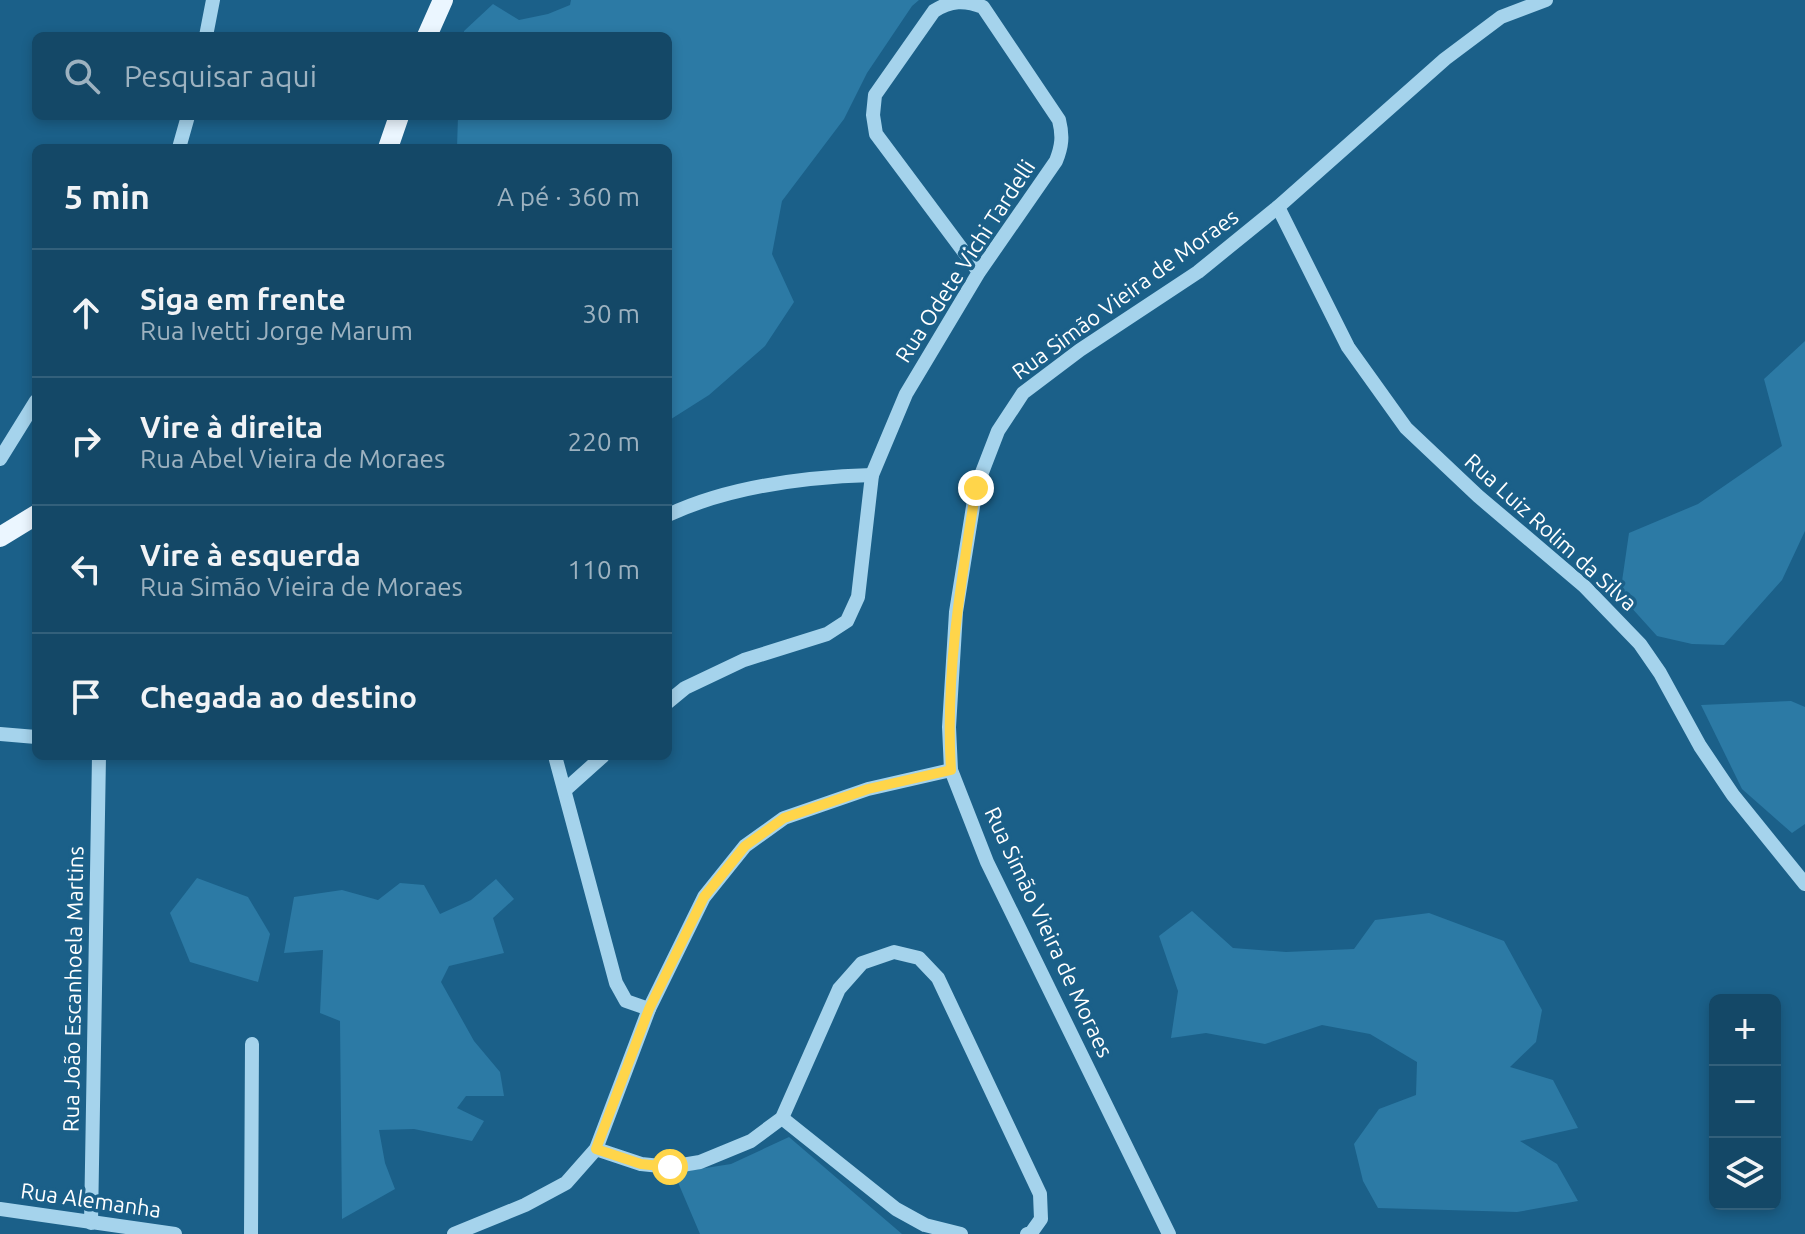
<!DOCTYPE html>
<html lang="pt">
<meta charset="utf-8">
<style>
body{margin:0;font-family:Ubuntu,sans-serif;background:#1d4f6d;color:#f1f3f6}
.controls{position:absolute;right:24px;bottom:24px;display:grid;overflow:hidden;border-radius:12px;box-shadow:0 4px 12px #0003}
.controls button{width:72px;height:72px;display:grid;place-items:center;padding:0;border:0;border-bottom:2px solid #33607b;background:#144867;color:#f1f3f6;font:40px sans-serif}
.stop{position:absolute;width:24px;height:24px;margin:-18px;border:6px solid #ffd54a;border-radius:50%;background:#fff}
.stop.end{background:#ffd54a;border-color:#fff;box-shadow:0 2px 8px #0008}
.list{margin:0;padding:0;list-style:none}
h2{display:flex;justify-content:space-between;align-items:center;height:104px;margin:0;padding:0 32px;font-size:34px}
h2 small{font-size:26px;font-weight:400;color:#9db2c0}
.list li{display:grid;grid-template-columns:52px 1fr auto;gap:24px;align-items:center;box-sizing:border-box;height:128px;padding:0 32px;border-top:2px solid #33607b}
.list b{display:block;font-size:30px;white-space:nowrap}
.list p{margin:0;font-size:26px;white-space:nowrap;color:#9db2c0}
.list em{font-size:26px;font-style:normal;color:#9db2c0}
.icon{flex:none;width:44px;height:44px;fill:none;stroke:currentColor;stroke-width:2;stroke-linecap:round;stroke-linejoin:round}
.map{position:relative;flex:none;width:1805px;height:1234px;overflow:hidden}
.search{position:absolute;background:#144867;box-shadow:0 4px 12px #0003;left:32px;top:32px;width:640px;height:88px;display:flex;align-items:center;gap:20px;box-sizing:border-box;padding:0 28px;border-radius:12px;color:#9db2c0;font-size:30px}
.panel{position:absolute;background:#144867;box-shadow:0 4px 12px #0003;left:32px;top:144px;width:640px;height:616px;border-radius:12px}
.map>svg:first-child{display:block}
.green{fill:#2c7aa5}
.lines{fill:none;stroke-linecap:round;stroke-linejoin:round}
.minor{stroke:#a5d3ec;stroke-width:14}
.major{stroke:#ebf6ff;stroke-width:20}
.route{stroke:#ffd54a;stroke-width:10}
.labels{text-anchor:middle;stroke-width:7;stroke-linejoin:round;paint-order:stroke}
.street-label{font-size:22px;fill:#fff;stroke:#1b6089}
</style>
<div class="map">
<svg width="1805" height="1234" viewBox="0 0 1805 1234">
<rect width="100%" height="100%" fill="#1b6089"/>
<!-- green -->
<g class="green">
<path d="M 571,0 L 919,0 L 912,6 L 867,73 L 844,119 L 782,201 L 772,254 L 794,302 L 765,346 L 709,395 L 668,421 L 668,148 L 457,148 L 458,116 L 668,116 L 668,36 L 464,36 L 464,31 L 493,4 L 519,20 L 548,14 L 570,5 Z"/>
<path d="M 1805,341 L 1805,531 L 1782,580 L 1724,645 L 1692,644 L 1657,636 L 1620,595 L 1629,533 L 1698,504 L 1782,446 L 1764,379 Z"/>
<path d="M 1791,701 L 1805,707 L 1805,824 L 1792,833 L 1742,789 L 1701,705 Z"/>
<path d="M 197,878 L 248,897 L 270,934 L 258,982 L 190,962 L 170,913 Z"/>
<path d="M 496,879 L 514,899 L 493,918 L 504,953 L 449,966 L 441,982 L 474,1041 L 500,1072 L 504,1096 L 466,1096 L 457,1108 L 484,1121 L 472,1141 L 414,1129 L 379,1130 L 385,1163 L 395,1189 L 342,1219 L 340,1021 L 320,1013 L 323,950 L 284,953 L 294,897 L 342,890 L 378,900 L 400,883 L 424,885 L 440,914 L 471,900 Z"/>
<path d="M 1192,911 L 1233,948 L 1286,952 L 1354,949 L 1375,920 L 1429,913 L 1504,941 L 1542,1010 L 1536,1042 L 1510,1067 L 1553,1080 L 1578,1128 L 1520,1141 L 1557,1164 L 1578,1201 L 1517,1212 L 1378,1208 L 1363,1181 L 1354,1144 L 1379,1109 L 1416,1095 L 1417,1062 L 1370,1034 L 1322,1025 L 1265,1044 L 1206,1033 L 1171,1038 L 1178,991 L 1159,936 Z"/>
<path d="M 789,1137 L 902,1234 L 700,1234 L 674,1173 L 731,1164 Z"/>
</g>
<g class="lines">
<!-- minor -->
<g class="minor">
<path d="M 206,36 L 213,0"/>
<path d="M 179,148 L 188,116"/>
<path d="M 1278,207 L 1348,347 L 1406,428 L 1478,496 L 1584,586 L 1640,644 L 1660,673 L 1700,746 L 1733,795 L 1805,884"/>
<path d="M 0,459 L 36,401"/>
<path d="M 668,515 C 730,486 804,477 872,475"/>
<path d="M 668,702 L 685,688 L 744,660 L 827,634 L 847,621 L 858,597 L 872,475 L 906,394 L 979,272 L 1056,161 C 1062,146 1063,136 1059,120 L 983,7 C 965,0 951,0 934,11 L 875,95 L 873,115 L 876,134 L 979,272"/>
<path d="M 0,734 L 36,737"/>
<path d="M 555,756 L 616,983 L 626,1001 L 649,1009"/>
<path d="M 565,790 L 603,756"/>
<path d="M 782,1118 L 896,1209 L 925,1225 L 961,1234"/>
<path d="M 596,1149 L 641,1164 L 670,1167 L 700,1162 L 751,1141 L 782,1118 L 839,989 L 862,963 L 894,952 L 919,958 L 938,978 L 1040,1194 L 1041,1219 L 1031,1233 L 1027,1234"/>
<path d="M 0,1209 L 175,1234"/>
<path d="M 91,1223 L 99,756"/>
<path d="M 251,1234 L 252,1044"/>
<path d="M 454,1234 L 525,1205 L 566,1183 L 596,1149 L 649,1009 L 704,897 L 745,846 L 784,818 L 868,789 L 951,770"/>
<path d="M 1169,1234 L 987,862 L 951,770 L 949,727 L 956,612 L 976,488 L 998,431 L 1023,393 L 1080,350 L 1198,272 L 1278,207 L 1445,59 L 1501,17 L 1546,0"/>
</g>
<!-- major -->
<g class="major">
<path d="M 427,36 L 443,0"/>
<path d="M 388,148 L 399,116"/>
<path d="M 0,537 L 36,515"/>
</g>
</g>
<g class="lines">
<!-- route -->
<path class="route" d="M 670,1167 L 641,1164 L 596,1149 L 649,1009 L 704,897 L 745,846 L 784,818 L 868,789 L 951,770 C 945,674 961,581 976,488"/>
</g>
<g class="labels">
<!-- street labels -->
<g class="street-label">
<text transform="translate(965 261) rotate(-57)" y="8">Rua Odete Vichi Tardelli</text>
<text transform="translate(1125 294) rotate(-36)" y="8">Rua Simão Vieira de Moraes</text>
<text transform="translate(1551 532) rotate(42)" y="8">Rua Luiz Rolim da Silva</text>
<text transform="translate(1049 932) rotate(65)" y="8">Rua Simão Vieira de Moraes</text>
<text transform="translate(73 989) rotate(-89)" y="8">Rua João Escanhoela Martins</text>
<text transform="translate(91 1200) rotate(8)" y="8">Rua Alemanha</text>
</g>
</g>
</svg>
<div class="controls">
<button>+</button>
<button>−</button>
<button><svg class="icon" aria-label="layers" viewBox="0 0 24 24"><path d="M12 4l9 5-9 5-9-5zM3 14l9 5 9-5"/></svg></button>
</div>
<div class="stop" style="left:670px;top:1167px"></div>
<div class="stop end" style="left:976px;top:488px"></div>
<div class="search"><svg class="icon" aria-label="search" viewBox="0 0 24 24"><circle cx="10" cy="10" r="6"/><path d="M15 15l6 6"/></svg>Pesquisar aqui</div>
<section class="panel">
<h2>5 min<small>A pé · 360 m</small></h2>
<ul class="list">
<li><svg class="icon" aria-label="ahead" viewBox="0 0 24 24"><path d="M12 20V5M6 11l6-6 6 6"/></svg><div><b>Siga em frente</b><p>Rua Ivetti Jorge Marum</p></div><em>30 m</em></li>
<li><svg class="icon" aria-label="right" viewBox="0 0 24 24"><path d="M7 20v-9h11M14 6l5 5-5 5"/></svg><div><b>Vire à direita</b><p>Rua Abel Vieira de Moraes</p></div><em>220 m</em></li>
<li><svg class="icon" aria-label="left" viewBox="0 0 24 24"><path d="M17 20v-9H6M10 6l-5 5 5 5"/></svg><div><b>Vire à esquerda</b><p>Rua Simão Vieira de Moraes</p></div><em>110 m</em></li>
<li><svg class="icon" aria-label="arrive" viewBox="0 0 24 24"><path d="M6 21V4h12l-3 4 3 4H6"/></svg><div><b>Chegada ao destino</b></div></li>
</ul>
</section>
</div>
